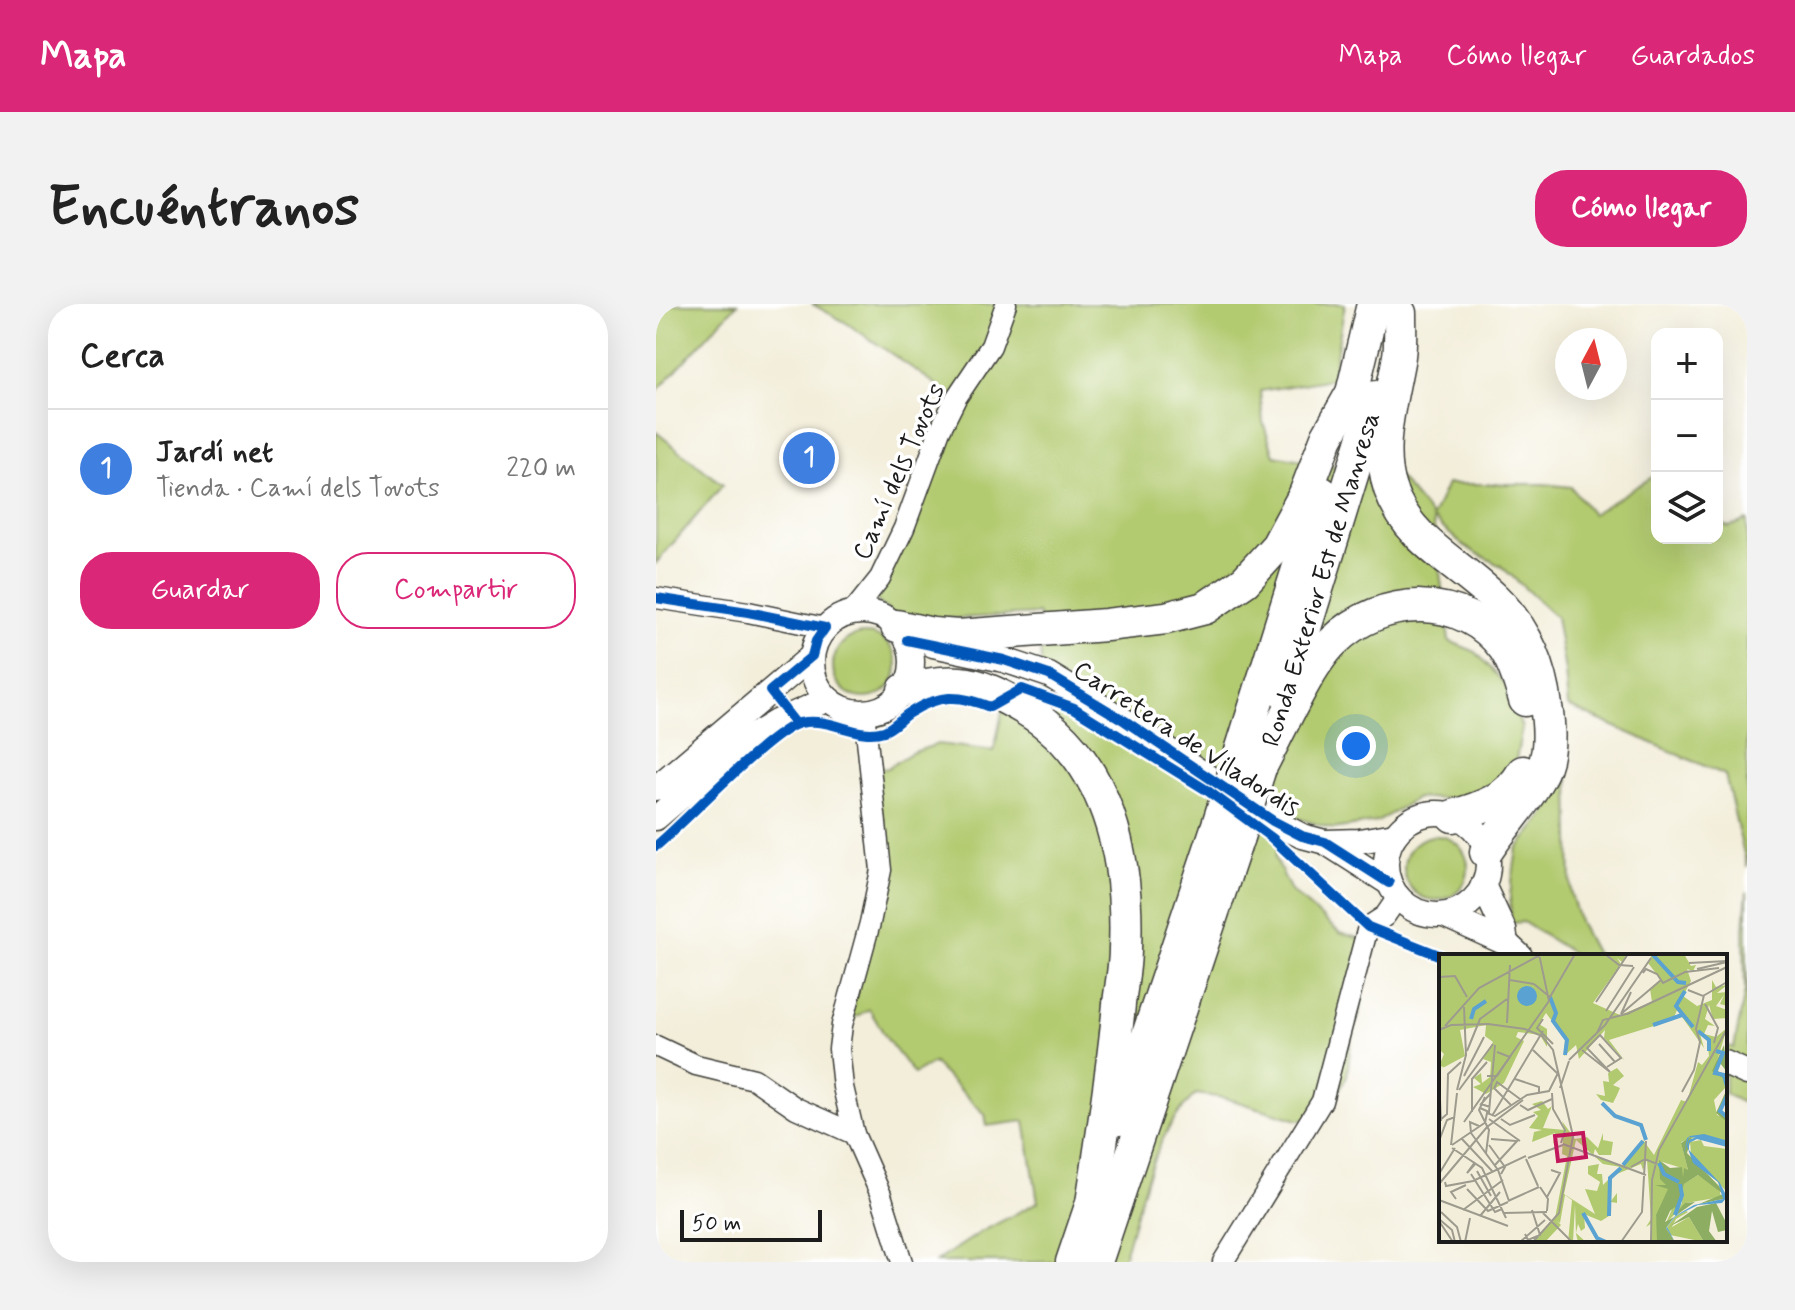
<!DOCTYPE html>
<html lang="es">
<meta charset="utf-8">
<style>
body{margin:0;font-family:Mynerve,sans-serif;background:#f2f2f2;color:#222}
.controls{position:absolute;right:24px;top:24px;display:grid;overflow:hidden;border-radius:16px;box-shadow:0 8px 32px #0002}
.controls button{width:72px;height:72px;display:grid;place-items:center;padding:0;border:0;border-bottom:2px solid #e0e0e0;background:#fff;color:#222;font:40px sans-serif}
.compass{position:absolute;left:899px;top:24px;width:72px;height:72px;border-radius:50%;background:#fff;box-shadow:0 8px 32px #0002;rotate:7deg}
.scale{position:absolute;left:24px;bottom:20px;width:142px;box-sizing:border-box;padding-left:8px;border:4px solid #1c1c1c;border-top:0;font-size:22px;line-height:28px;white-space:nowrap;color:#1c1c1c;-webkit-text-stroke:6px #fff;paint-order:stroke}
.you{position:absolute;left:700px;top:442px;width:28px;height:28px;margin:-20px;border:6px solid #fff;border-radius:50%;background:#1a73e8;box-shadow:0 0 0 12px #1a73e833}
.badge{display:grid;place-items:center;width:52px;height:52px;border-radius:50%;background:#db2777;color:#fff;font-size:26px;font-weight:700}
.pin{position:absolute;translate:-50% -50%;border:4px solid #fff;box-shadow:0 2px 8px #0006}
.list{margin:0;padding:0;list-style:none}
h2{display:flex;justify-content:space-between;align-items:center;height:104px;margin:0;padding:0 32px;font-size:34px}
h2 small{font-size:26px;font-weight:400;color:#767676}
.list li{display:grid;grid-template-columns:52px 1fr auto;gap:24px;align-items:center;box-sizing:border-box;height:120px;padding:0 32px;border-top:2px solid #e0e0e0}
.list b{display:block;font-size:30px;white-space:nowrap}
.list p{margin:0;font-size:26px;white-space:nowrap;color:#767676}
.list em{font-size:26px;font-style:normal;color:#767676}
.actions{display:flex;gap:16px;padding:24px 32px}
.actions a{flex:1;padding:18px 0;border:2px solid #db2777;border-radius:32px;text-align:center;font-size:28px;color:#db2777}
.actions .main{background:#db2777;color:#fff}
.icon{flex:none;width:44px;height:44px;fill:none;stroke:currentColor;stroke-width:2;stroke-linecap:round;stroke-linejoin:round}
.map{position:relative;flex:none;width:1091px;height:958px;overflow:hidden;border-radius:32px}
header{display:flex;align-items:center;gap:48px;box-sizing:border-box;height:112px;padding:0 40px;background:#db2777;color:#fff}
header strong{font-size:38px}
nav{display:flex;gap:44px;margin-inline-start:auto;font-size:28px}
.intro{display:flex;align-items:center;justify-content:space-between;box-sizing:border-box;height:192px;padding:0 48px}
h1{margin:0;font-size:56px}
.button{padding:20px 36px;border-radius:32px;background:#db2777;color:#fff;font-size:28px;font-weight:700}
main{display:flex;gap:48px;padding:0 48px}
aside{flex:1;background:#fff;border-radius:32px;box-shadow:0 8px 32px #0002}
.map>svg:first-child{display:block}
.green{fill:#b2ca6f;stroke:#677346;stroke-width:2}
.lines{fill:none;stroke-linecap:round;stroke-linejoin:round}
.minor-casing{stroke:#3c3c38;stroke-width:23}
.tertiary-casing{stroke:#3c3c38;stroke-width:27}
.trunk-casing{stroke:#3c3c38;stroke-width:35}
.minor{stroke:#fff;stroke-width:20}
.tertiary{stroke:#fff;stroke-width:24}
.trunk{stroke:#fff;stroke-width:32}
.trunk-bridge-casing{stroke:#3c3c38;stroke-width:35;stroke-linecap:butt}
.trunk-bridge{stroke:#fff;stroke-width:32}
.cycleway-casing{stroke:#fff;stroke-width:15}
.cycleway{stroke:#0057b8;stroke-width:10}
.labels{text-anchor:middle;stroke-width:7;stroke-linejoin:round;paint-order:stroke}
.street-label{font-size:26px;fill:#1c1c1c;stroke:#fff}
.inset-river{fill:none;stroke:#5aa2d1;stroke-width:4}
.inset-road{fill:none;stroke:#9d9a8e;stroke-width:2}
.view{fill:#c2185b;fill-opacity:0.15;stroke:#c2185b;stroke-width:4}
.inset-edge{fill:none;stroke:#1c1c1c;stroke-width:4}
</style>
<header>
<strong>Mapa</strong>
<nav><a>Mapa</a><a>Cómo llegar</a><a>Guardados</a></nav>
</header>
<div class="intro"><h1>Encuéntranos</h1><a class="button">Cómo llegar</a></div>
<main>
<aside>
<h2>Cerca<small></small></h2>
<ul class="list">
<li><span class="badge" style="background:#3f7fe0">1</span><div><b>Jardí net</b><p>Tienda · Camí dels Tovots</p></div><em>220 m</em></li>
</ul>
<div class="actions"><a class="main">Guardar</a><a>Compartir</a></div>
</aside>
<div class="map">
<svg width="1091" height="958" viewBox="0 0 1091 958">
<rect width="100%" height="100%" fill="#fff"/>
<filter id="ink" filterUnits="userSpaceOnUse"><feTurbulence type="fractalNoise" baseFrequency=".0125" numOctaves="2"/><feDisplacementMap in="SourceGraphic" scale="16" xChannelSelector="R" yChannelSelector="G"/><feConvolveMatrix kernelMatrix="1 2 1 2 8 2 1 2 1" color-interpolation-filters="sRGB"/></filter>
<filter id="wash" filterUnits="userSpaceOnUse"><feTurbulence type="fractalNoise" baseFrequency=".006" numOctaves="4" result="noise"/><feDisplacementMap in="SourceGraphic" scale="32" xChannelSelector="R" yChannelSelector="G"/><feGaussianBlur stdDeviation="1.8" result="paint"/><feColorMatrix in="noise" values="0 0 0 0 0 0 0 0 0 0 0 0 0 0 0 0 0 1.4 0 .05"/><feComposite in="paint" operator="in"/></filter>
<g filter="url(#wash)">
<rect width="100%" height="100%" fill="#f3eeda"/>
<!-- green -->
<g class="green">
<path d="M 0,0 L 81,0 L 0,88 Z"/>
<path d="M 156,0 L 689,0 L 676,75 L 604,87 L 607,118 L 618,151 L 742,173 L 776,213 L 791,180 L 888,180 L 915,183 L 936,210 L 1001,170 L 1001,234 L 1061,234 L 1061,219 L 1073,223 L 1091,216 L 1091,563 L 1069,471 L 912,402 L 909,367 L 900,313 L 845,262 L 809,243 L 777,215 L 793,337 L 820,348 L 850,381 L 866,424 L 859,461 L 836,486 L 811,495 L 761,494 L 721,518 L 677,525 L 631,511 L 619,554 L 635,587 L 684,629 L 717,638 L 708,673 L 703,712 L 696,730 L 691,772 L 671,808 L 656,816 L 642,816 L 569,794 L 540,790 C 496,829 483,904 466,958 L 280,958 L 325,928 L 382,898 L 369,817 L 331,822 L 329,810 L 277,759 L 258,770 L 233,738 L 213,705 L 186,721 L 222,585 L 214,461 L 230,465 L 255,449 L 282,440 L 338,447 L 349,394 L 387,415 L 383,310 L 245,317 L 221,297 L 224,274 L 300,94 L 189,18 Z"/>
<path d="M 0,128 L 67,181 L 0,259 Z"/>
<circle cx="209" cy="362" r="32"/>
<path d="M 913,473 L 915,590 L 924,620 L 941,652 L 921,652 L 867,618 L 855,619 L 854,591 L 861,545 L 887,513 Z"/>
<circle cx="780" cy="564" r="32"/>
<path d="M 1091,587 L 1091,801 L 1069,790 L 1069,741 L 1078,744 L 1089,687 L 1088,626 Z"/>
</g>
</g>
<g filter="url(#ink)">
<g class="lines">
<defs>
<g id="minor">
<path d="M 0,294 L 92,308 L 169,324"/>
<path d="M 196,309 L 224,274 L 248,224 L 284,126 L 300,94 L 335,42 L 350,0"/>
<path d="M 0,742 L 40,761 L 98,775 L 140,804 L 198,830 L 225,891 L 246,958"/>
<path d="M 198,830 L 187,783 L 183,745 L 186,721 L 214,619 L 225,566 L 208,408"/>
<path d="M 567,958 L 666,797 L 712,623 L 729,612 L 742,593"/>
</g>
<g id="tertiary">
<circle cx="206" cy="358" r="50"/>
<path d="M 277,341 L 348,356 L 393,371 L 469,417 L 617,517 L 646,532 L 669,538 L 733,579"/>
<path d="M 0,484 L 156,352"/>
<circle cx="781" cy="560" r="51"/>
<path d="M 0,514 L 92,435 L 120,418 L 172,395"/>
<path d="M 670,538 L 703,537 L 739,531"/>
<path d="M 827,581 L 848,626 L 850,639"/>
<path d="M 788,611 L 850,639 L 864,652"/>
<path d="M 1069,759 L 1091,769"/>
</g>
<g id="trunk">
<path d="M 744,9 C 744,23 745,38 743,52 C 736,94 720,144 734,185 C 752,237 801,258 838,294 C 868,323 885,360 890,402 C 893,421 895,443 888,462 C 878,490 847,521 830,548"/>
<path d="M 693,102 L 717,0"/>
<path d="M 241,322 L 277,330 L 302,332 L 450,321 L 510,314 L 549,304 L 589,277 L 621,242 L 649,190 L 671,133 L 700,82"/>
<path d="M 248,386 C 304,372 320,377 369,405 C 453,455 473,555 469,645 C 469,664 465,682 463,700 C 457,767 446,833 436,899"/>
<path d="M 629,389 L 720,93"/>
<path d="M 581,460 L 666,189"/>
<path d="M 604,464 C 623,429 650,365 677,338 C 725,290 808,288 849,345 C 859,360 864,379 869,396"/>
<path d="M 797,512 C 826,504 852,495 867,468"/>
<path d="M 464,815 L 561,524"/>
<path d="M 416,958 L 442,881"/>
<path d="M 440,958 L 582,533"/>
</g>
</defs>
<!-- minor casing -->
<use href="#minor" class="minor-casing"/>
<!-- tertiary casing -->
<use href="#tertiary" class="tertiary-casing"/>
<!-- trunk casing -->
<use href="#trunk" class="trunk-casing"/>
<!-- minor -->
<use href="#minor" class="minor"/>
<!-- tertiary -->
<use href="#tertiary" class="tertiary"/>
<!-- trunk -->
<use href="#trunk" class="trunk"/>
<defs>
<g id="trunk-bridge">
<path d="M 561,524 L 581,460"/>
<path d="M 582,533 L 604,464"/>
</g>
</defs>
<!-- trunk-bridge casing -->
<use href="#trunk-bridge" class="trunk-bridge-casing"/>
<!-- trunk-bridge -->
<use href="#trunk-bridge" class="trunk-bridge"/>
<defs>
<g id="cycleway">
<path d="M 0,294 L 92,308 L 169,324 L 160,337 L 156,352 L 114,387 L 140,420"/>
<path d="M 251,336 L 348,356 L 393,371 L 469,417 L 617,517 L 646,532 L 669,538 L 733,579"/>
<path d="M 0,542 C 29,518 116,425 144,419 C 175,412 201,436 228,427 C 237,424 245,414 253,409 C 283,390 302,390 334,403 L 366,385 L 418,404 L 552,487 L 616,534 L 712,623 L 785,652"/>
</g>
</defs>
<!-- cycleway casing -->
<use href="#cycleway" class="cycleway-casing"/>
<!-- cycleway -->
<use href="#cycleway" class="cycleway"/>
</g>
</g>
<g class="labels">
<!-- street labels -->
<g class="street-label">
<text transform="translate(242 167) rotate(-66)" y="9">Camí dels Tovots</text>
<text transform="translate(664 275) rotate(-73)" y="9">Ronda Exterior Est de Manresa</text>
<text transform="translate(531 434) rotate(33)" y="9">Carretera de Viladordis</text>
</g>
</g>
<!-- overview -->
<g transform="translate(783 650)">
<rect width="288" height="288" fill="#f3eeda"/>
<path d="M 0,0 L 188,0 L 183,8 L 178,4 L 182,10 L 154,49 L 181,61 L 213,48 L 211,35 L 222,26 L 209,9 L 213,0 L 245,0 L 252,12 L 257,11 L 254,17 L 248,15 L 252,27 L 244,42 L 258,52 L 273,46 L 273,26 L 277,33 L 288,31 L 278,39 L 288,38 L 288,52 L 281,50 L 285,41 L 277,52 L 288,56 L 288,64 L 274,65 L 270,51 L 266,65 L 276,72 L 269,71 L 265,80 L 277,83 L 288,74 L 275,117 L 285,125 L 286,134 L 275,146 L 278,161 L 288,165 L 288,187 L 263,181 L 242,188 L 249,216 L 247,220 L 245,214 L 245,223 L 258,221 L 249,225 L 245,225 L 240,218 L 243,214 L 220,207 L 222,221 L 232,234 L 217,262 L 221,288 L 211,288 L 213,269 L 207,273 L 212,265 L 208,206 L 204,216 L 202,210 L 173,222 L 172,247 L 178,239 L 178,249 L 172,248 L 170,262 L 162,267 L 145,260 L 146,274 L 142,277 L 139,270 L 137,279 L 147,288 L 139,288 L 137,280 L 136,251 L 134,288 L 129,288 L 133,246 L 126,241 L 121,269 L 118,267 L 122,271 L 106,288 L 93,288 L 116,264 L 128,202 L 123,200 L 124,184 L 119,181 L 114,190 L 116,179 L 93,188 L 95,178 L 103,176 L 90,174 L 99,162 L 94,158 L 102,156 L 93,150 L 103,147 L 109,155 L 113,152 L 104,174 L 126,176 L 123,167 L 136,185 L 148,183 L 159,194 L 164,179 L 164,186 L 174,188 L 172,201 L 160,201 L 156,195 L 154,202 L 183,212 L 204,186 L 215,201 L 242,146 L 248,148 L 259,108 L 263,111 L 270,102 L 268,86 L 261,80 L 265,94 L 238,56 L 234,66 L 170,86 L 186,107 L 165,84 L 166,76 L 140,105 L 137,91 L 125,102 L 126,85 L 107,59 L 100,70 L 108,75 L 108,93 L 101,81 L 79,78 L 77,83 L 85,87 L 65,129 L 47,140 L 34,133 L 42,130 L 35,124 L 42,119 L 43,129 L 51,123 L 52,108 L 44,105 L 54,88 L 46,82 L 47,71 L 21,76 L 26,102 L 0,116 L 5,113 L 0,112 L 5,100 L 0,95 ZM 137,186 L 164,210 L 182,213 L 164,231 L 163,220 L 158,220 L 160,210 L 149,212 L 149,220 L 161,228 L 158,237 L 146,235 L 156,260 L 125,240 ZM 178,114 L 185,122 L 174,131 L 181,134 L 178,141 L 174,149 L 162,146 L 157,140 L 166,142 L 164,127 L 170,128 L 169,119 ZM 262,186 L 265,192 L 288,195 L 288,238 L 252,200 L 251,188 ZM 259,221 L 280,234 L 282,243 L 247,249 L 227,269 L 234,253 L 240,248 L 236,254 L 236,260 L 243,249 L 243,231 ZM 247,257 L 249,258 L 237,265 L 233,273 L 250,263 L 265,288 L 231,281 L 228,273 L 237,262 Z" fill="#b2ca6f" fill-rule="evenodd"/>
<path d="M 285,91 L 288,118 L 281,109 L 277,116 L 288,122 L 288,146 L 282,156 L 288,161 L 288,168 L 277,159 L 287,137 L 285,125 L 273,117 ZM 253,182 L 248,199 L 280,232 L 285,239 L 284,245 L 260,250 L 284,240 L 259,221 L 245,230 L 236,260 L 246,249 L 256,248 L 236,262 L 236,253 L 231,257 L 226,268 L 235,263 L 227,274 L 236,288 L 218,288 L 217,261 L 229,235 L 216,231 L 227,231 L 221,225 L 220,206 L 231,214 L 243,213 L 244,223 L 245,214 L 249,216 L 242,189 ZM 277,249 L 288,270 L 288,276 L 279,278 L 273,257 L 270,277 L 278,288 L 265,288 L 250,263 L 231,272 L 258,253 Z" fill="#8dae62"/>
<path d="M78 42a10 10 0 1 1 20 0a10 10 0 1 1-20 0ZM 265,180 L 286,186 L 288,193 L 258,185 L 250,189 L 250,196 L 281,229 L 288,243 L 283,249 L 259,251 L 237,262 L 228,273 L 236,288 L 227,274 L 236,262 L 255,251 L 284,245 L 279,228 L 254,209 L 248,192 L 250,186 L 257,183 L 280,185 L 250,183 L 245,200 L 248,184 L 251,182 Z" fill="#5aa2d1"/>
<path class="inset-river" d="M 213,0 L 239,28 L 247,29M 246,37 L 237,52 L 254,73M 111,43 L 117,59 L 114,67 L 128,86 L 126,101M 32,65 L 35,55 L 47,47M 214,71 L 243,61M 259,77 L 270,86 L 270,97M 277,97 L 284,99 L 276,119 L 285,121 L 288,133M 288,142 L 281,157 L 288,163M 163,149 L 176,162 L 202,171 L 207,186M 220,209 L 225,220 L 240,228M 184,211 L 204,187M 144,259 L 158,284 L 167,288M 236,261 L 243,241 L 241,230M 170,262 L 171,224 L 182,214"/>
<path class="inset-road" d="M 166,0 L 180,11 L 194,12M 250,9 L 288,7M 258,15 L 288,8M 204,19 L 207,15 L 218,20 L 224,29 L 246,18 L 280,14M 0,23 L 16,22 L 28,43M 71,26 L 95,30M 95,30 L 111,43 L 136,0M 249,36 L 264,42 L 288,28M 192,38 L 182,60 L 222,26M 157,48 L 189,0M 266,50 L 279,74 L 275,89M 167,57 L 195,13M 188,60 L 288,13M 104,65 L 98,74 L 114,90M 68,69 L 71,11M 6,72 L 40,34 L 103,0M 0,76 L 12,71 L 49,70 L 86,75 L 103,82 L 114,96 L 134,182 L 120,259 L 94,288M 158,79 L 164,66 L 191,59M 160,90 L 176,108M 94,96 L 118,119M 143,96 L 171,118 L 148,94 L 161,81 L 182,104 L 168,113M 28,97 L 41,65 L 68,45M 130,106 L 166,71 L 212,4M 25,122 L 45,83M 48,122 L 58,122 L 71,103 L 58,98M 0,124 L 2,167M 76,125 L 100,133 L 100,139M 55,134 L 72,151M 121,134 L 130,107M 55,135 L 58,128 L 81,145M 18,136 L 27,101 L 25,53M 20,136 L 54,90M 243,138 L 255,116 L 261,88 L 257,75 L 265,41M 113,139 L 114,155 L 126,176 L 122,189M 46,143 L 40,156 L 50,176 L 47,199M 81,151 L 89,156 L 113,145M 51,153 L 42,150 L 52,139M 41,154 L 50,158 L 56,91M 33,158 L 33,125 L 48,108M 53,162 L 104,77M 50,165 L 81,187M 62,165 L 71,171 L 96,161M 0,167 L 8,160 L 9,120 L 22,108M 25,168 L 110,47 L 100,0M 46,169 L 48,159 L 56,162 L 88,141 L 110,137 L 119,119M 40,172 L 31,168 L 32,179 L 59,216 L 70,247M 23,185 L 54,218M 52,185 L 77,187M 0,187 L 8,166 L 16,163M 124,190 L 207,221M 12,191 L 18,139M 13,191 L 47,168M 50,191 L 66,213 L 62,220M 13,194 L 43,214 L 67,264M 89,204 L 124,191M 87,205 L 99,232M 36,208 L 28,219 L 37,209M 56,211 L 79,186M 192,213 L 206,205 L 218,210M 38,217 L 52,242M 0,220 L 16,194M 32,220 L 56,258 L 63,255M 6,228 L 7,232 L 34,227 L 87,202M 0,230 L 48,173 L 84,146M 101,233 L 109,245 L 108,257M 28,235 L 49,257 L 69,248M 108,243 L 121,219 L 112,216M 17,245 L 12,238 L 27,231M 0,246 L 69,272M 69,247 L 100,233M 24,256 L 64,226M 2,258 L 18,273 L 22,288M 65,259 L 108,258M 104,259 L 133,288M 41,262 L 61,238M 0,265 L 13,276 L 16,288M 0,267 L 14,288M 86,280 L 89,286 L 101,281 L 93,256M 26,288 L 31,264M 81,288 L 106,266M 182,288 L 203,258 L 207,187M 212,288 L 213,226 L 220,196 L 288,75"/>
<path class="view" d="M 144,179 L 147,203 L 119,207 L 116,182 Z"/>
<rect width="288" height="288" class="inset-edge"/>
</g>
</svg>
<div class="controls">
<button>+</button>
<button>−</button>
<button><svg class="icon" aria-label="layers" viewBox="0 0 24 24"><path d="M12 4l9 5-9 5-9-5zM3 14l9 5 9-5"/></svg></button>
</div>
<svg class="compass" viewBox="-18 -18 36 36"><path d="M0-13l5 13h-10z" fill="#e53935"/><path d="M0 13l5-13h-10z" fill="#767676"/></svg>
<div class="scale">50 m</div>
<div class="you"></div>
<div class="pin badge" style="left:153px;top:154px;background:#3f7fe0">1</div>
</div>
</main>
